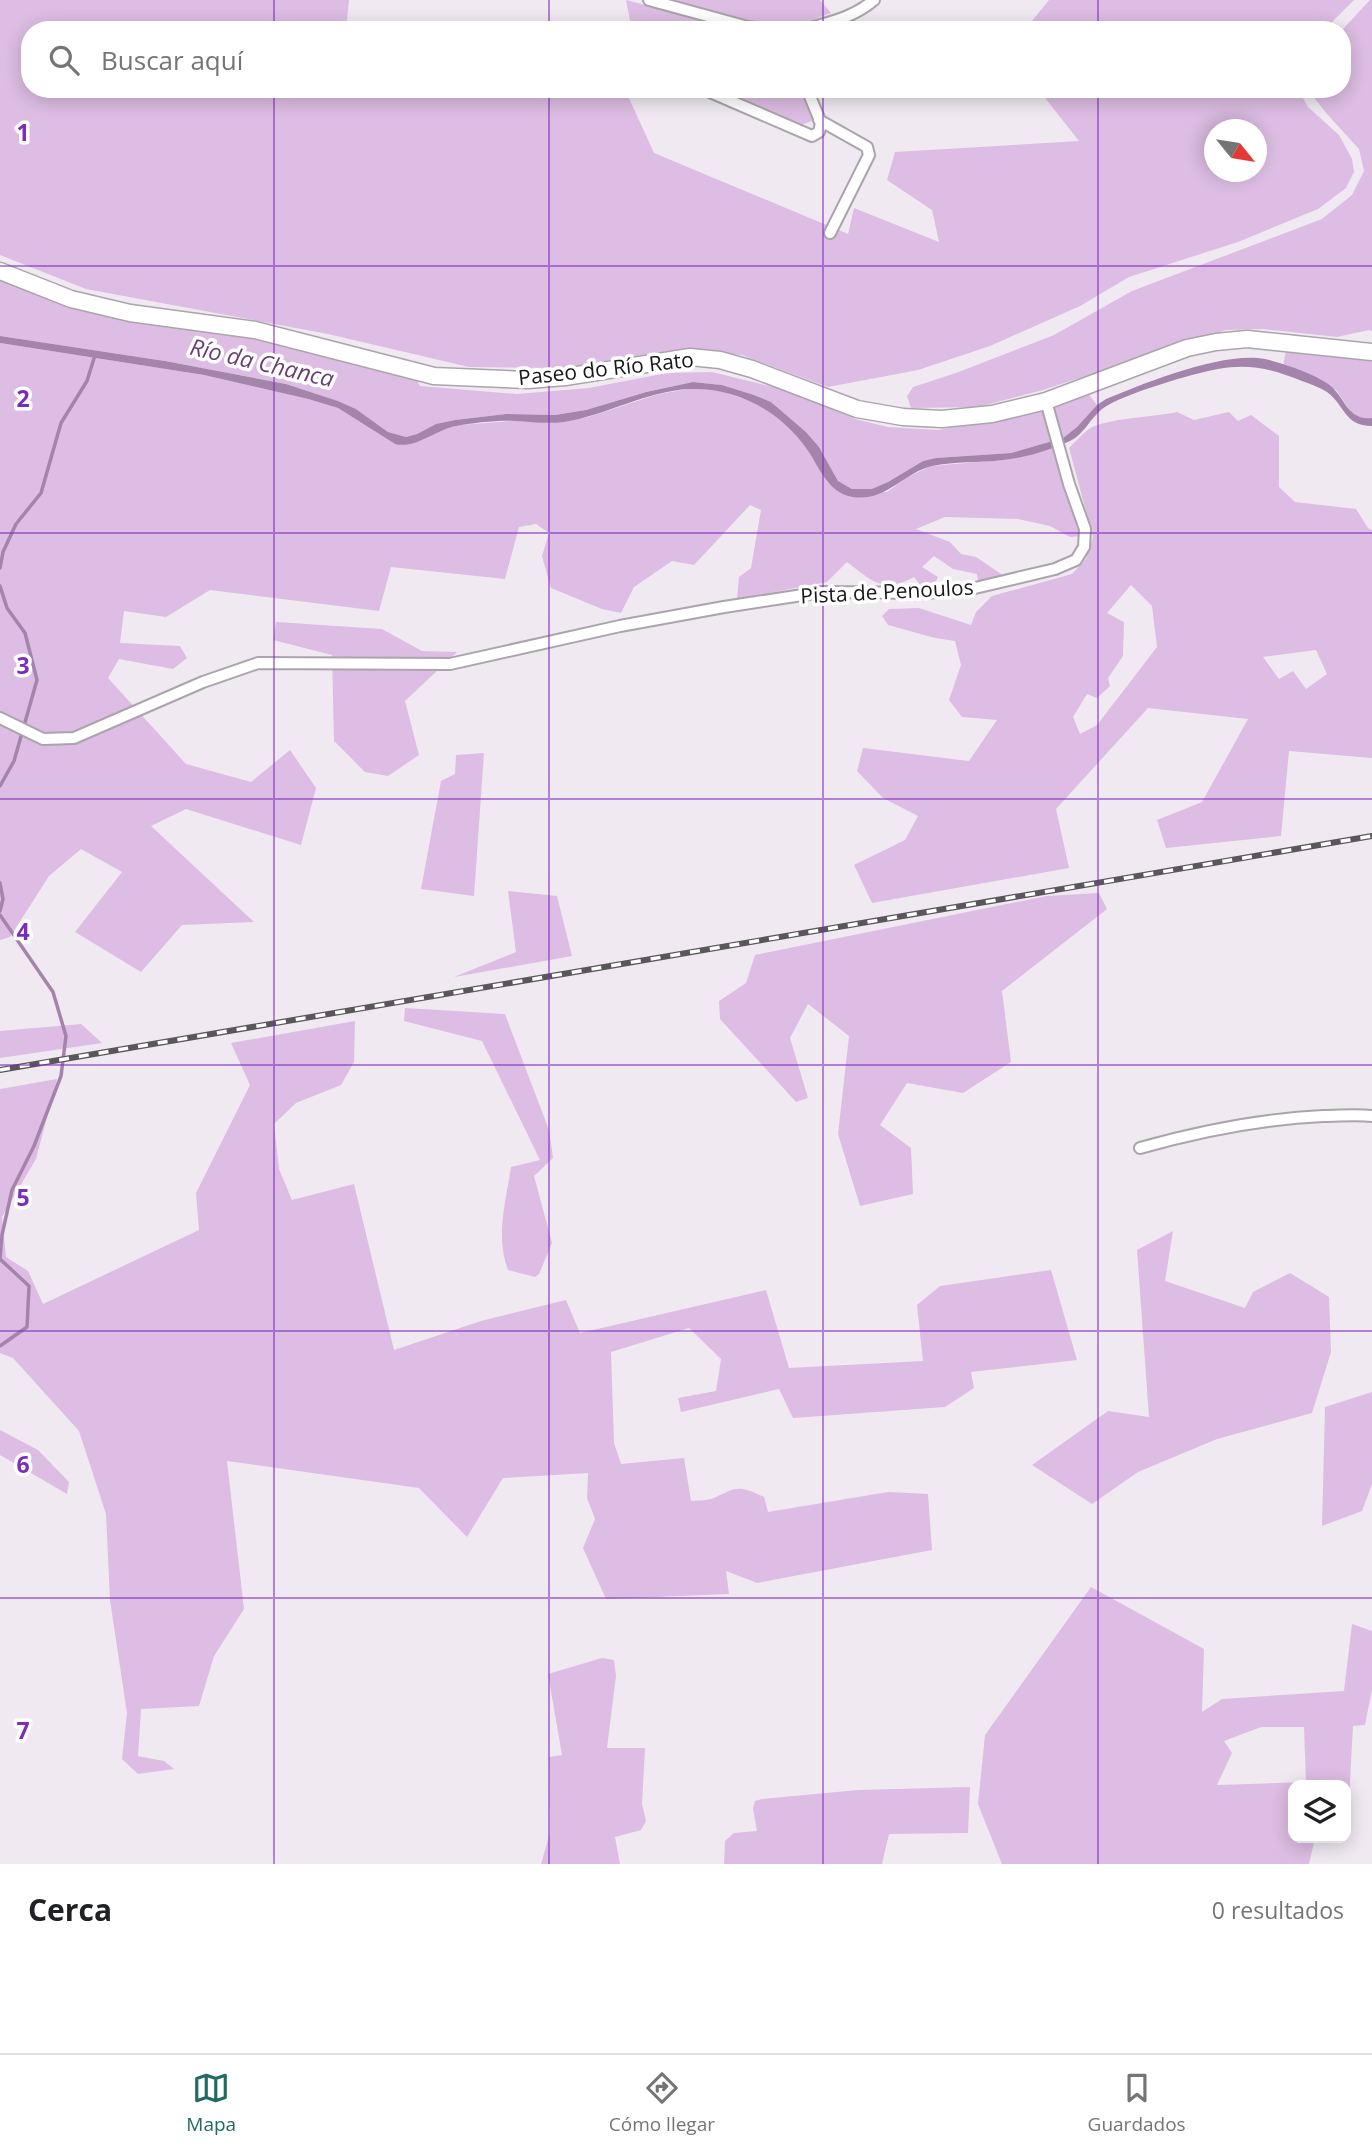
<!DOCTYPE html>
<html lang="es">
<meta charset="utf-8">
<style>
body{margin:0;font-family:"Open Sans",sans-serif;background:#f2f2f2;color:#202124}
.controls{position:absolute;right:21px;bottom:21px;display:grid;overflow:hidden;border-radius:14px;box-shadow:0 4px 18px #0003}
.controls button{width:63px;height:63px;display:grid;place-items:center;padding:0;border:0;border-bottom:2px solid #e0e0e0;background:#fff;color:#202124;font:35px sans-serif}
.compass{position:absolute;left:1204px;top:119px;width:63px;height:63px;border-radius:50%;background:#fff;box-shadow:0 4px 18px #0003;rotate:120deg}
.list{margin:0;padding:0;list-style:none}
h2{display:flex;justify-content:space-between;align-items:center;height:91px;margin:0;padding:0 28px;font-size:30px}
h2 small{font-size:23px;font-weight:400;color:#757577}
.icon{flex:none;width:38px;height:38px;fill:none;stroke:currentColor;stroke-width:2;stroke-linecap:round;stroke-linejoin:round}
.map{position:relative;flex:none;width:1372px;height:1864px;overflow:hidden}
.search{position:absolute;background:#fff;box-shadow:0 4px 18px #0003;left:21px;right:21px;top:21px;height:77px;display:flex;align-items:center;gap:18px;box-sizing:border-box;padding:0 24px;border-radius:28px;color:#757577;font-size:26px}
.sheet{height:189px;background:#fff}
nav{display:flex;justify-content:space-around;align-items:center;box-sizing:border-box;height:98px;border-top:2px solid #e0e0e0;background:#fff;font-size:19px;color:#757577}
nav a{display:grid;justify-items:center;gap:4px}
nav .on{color:#226b63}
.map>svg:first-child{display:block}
.green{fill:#ddbde3;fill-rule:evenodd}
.water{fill:#a584ab}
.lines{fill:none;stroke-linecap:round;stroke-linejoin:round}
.stream{stroke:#a584ab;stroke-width:3.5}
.street-casing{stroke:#aba4ac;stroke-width:14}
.secondary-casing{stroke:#aba4ac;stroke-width:19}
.street{stroke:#fff;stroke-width:10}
.secondary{stroke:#fff;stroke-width:16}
.rail-casing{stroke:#5a565b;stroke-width:6}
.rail{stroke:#fff;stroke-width:3.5;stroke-dasharray:10;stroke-linecap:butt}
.grid{fill:none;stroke:#7b2cbf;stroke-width:2;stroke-opacity:0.55}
.labels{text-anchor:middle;stroke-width:7;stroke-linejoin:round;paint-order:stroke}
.street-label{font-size:21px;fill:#19171a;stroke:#fff}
.water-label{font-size:23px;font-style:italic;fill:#6a3e73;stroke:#fff}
.grid-label{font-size:23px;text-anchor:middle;font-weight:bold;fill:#7b2cbf;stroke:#fff;stroke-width:7;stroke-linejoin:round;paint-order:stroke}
</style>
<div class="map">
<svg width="1372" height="1864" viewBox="0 0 1372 1864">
<rect width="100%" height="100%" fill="#f0e9f2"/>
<!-- green -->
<g class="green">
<path d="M 0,0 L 349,0 L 346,30 L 283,30 L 280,26 L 270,30 L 30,30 L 30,89 L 618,89 L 628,96 L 654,153 L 848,234 L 854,208 L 939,242 L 932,210 L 887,180 L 895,152 L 1079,141 L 1038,89 L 1298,89 L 1308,107 L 1339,135 L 1352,159 L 1354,172 L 1346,188 L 1318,209 L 1238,242 L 1129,277 L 1080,306 L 990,346 L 918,370 L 828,387 L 742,355 L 682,349 L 562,368 L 469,367 L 328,334 L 86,289 L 0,255 ZM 1214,130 L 1256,130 L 1256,172 L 1214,172 Z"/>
<path d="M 626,0 L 740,30 L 632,30 Z"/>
<path d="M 675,0 L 820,0 L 831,13 L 784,30 L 769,30 Z"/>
<path d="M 1049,0 L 1354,0 L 1324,30 L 1042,30 L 1031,22 Z"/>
<path d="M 1370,0 L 1372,0 L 1372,331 L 1369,330 L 1337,337 L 1264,329 L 1226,330 L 1043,390 L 978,407 L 911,408 L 907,396 L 913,387 L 956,373 L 1054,335 L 1132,291 L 1322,219 L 1352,195 L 1364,171 L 1359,149 L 1327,114 L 1312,95 L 1312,89 L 1342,89 L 1342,30 Z"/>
<path d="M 719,89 L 802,89 L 813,112 L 812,121 L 801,125 Z"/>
<path d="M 0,279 L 104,315 L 272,340 L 416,379 L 420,386 L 517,394 L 589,388 L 667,373 L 712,372 L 793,392 L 855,419 L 888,427 L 938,430 L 1032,414 L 1087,392 L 1097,405 L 1077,427 L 1063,438 L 1011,453 L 937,458 L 923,461 L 888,482 L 871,490 L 852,489 L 838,481 L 819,447 L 806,432 L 771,402 L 754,395 L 722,385 L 693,382 L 645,392 L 586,410 L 555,415 L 506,414 L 455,420 L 436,424 L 417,434 L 406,437 L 388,432 L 356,409 L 338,401 L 286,384 L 165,361 L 0,336 Z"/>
<path d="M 0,343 L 204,375 L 308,399 L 338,408 L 395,444 L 427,437 L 443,429 L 460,425 L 511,421 L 564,422 L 588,417 L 659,394 L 688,389 L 716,389 L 753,402 L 774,414 L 790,428 L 807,449 L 827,482 L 837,490 L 887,492 L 906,478 L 931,466 L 1002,460 L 1027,456 L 1053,447 L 1083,536 L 1070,537 L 1050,526 L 1018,519 L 945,517 L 916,529 L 950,542 L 961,554 L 976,557 L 1004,576 L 978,581 L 977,574 L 953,569 L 934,556 L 922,567 L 938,577 L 934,586 L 921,586 L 914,577 C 883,594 872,581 847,562 L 827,582 L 737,599 L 739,577 L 751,568 L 761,510 L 750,505 L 694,565 L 672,561 L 634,587 L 621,613 L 602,609 L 551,588 L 542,556 L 549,533 L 536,524 L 519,527 L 505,579 L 391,567 L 379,611 L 210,590 L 166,617 L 124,611 L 120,643 L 180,646 L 187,658 L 173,669 L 119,659 L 108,678 L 186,764 L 251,782 L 290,750 L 316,788 L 301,845 L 186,809 L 151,826 L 254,922 L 182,925 L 141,972 L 75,932 L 122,872 L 81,849 L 49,876 L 10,937 L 0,940 Z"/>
<path d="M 1286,350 L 1372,361 L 1372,418 L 1359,420 L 1354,416 L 1336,390 L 1283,366 Z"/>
<path d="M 1177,412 L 1194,420 L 1229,412 L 1238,421 L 1251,415 L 1279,436 L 1279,487 L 1295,502 L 1356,509 L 1368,528 L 1372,530 L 1372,758 L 1289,751 L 1281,836 L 1166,848 L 1157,820 L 1202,802 L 1248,719 L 1148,708 L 1056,809 L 1069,868 L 872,903 L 854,865 L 905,840 L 918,816 L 883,798 L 857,771 L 863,748 L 969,761 L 997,720 L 962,717 L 949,700 L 961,665 L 955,641 L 935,638 L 888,625 L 882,616 L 889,609 L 919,608 L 971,625 L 976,612 L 992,596 L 1072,574 L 1086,559 L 1093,537 L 1069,448 C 1075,442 1082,434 1089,429 C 1106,418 1155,417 1177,412 ZM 1131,585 L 1152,606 L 1157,647 L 1097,725 L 1080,734 L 1073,717 L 1087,694 L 1097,698 L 1110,686 L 1108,678 L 1123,656 L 1124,622 L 1107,613 ZM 1316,650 L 1327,674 L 1306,689 L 1293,671 L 1279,679 L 1263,657 Z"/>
<path d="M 276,622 L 382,629 L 422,651 L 457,652 L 405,701 L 419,755 L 388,776 L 365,772 L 334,741 L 332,655 L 273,640 Z"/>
<path d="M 484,753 L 474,896 L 421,889 L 441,781 L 455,774 L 456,755 Z"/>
<path d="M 508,891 L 557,896 L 572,956 L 454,977 L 516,952 Z"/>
<path d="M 1099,893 L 1107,909 L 1002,991 L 1011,1062 L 963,1093 L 907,1083 L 880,1125 L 911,1148 L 913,1194 L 860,1206 L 838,1134 L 849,1036 L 808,1004 L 790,1038 L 808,1098 L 796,1102 L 720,1019 L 719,1001 L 746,983 L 755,955 L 1047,896 Z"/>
<path d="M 405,1008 L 505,1014 L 549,1130 L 553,1158 L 534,1176 L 552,1243 L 539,1274 L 535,1277 L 508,1270 C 495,1236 506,1201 511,1167 L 540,1160 L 482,1041 L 404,1021 Z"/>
<path d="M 355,1021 L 354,1062 L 341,1085 L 296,1103 L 274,1124 L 279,1169 L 292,1200 L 354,1184 L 394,1350 L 481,1321 L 566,1300 L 580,1333 L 766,1290 L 789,1368 L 923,1361 L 917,1305 L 940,1286 L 1051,1270 L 1077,1360 L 971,1372 L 974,1388 L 945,1407 L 793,1418 L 779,1389 L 681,1412 L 678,1398 L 716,1391 L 721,1359 L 689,1328 L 611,1352 L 614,1443 L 621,1464 L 684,1458 L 691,1501 C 698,1500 708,1501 714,1498 C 738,1487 737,1485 764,1497 L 768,1512 L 888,1492 L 928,1494 L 932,1550 L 757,1583 L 726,1571 L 729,1594 L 606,1599 L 583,1548 L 595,1519 L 587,1498 L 588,1473 L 503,1478 L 467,1537 L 419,1488 L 227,1461 L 244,1609 L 214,1656 L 199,1706 L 141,1709 L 138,1756 L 164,1761 L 174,1769 L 138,1774 L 122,1759 L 127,1713 L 110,1600 L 106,1514 L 79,1431 L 13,1358 L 0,1353 L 0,1089 L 57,1079 L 36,1159 L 2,1217 L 6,1257 L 28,1271 L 43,1304 L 199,1230 L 196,1193 L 250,1085 L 231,1043 Z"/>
<path d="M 81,1024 L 102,1043 L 0,1058 L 0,1031 Z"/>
<path d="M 1173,1231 L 1165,1281 L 1245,1308 L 1253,1292 L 1290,1273 L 1329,1297 L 1331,1352 L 1312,1413 L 1217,1439 L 1138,1472 L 1092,1504 L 1032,1465 L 1108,1411 L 1149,1417 L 1137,1250 Z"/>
<path d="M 1372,1392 L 1372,1484 L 1362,1511 L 1322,1526 L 1325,1407 Z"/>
<path d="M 0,1430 L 38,1450 L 69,1482 L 67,1494 L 0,1455 Z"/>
<path d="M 1091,1587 L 1204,1649 L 1202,1712 L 1222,1699 L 1344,1691 L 1352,1624 L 1372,1631 L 1372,1689 L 1365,1725 L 1353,1726 L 1349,1800 L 1346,1801 L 1346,1785 L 1293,1785 L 1293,1838 L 1315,1838 L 1309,1864 L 1002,1864 L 978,1804 L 985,1735 ZM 1261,1727 L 1304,1727 L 1306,1782 L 1217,1785 L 1232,1753 L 1224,1741 Z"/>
<path d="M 602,1658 L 614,1660 L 616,1676 L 607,1748 L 645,1748 L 642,1804 L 646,1821 L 641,1830 L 615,1837 L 620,1864 L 541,1864 L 550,1833 L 549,1757 L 562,1755 L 548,1674 Z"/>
<path d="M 970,1787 L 968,1833 L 889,1834 L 882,1864 L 724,1864 L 725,1841 L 734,1833 L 757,1831 L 753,1808 L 755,1801 L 762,1799 L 858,1790 Z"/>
</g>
<!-- water -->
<path class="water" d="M 0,336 L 165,361 L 286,384 L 338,401 L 356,409 L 388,432 L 406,437 L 417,434 L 436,424 L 455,420 L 506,414 L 555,415 L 586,410 L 646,392 L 693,382 L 722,385 L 754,395 L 771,402 L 806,432 L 819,447 L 838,481 L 852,489 L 872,489 L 888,482 L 923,461 L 936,458 L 1011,453 L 1063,438 L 1077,427 L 1097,405 L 1106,399 C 1145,383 1223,351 1265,359 C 1282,363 1311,373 1325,382 C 1346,394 1345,421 1372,418 L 1372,426 C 1344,426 1345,405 1327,392 C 1319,387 1310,384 1302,381 C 1273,369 1249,363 1218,369 C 1194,373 1124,394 1105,407 C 1091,416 1085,434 1070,441 C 1050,450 1025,458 1003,460 C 979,463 955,461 932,466 C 903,473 886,502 853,497 C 827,493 819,466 806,448 C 780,411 736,387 690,389 C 646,391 607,415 564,422 C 548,424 532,422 515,421 C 499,420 472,423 456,426 C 435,430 416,449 395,444 L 338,408 L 308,399 L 204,375 L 0,343 Z"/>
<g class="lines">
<!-- stream -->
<g class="stream">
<path d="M 0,568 L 3,552 L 16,524 L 41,493 L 61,423 L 87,381 L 95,355"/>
<path d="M 0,586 L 7,608 L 25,633 L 37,680 L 14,761 L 0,786"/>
<path d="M 0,883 L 3,899 L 0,911"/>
<path d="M 0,915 L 53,992 L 66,1036 L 61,1076 L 34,1146 L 12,1190 L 2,1235 L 0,1259 L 29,1286 L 27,1327 L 0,1346"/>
</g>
<defs>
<g id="street">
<path d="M 649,0 L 748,27 L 770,30"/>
<path d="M 802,30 C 828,23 853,18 874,0"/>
<path d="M 703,89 L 812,136 L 819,132 L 821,123 L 807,89"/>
<path d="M 819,120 L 867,147 L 869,155 L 830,233"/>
<path d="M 0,718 L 43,739 L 74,738 L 203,682 L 258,663 L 450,664 L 620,626 L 724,607 L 822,592 L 927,593 L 975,588 L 1055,569 L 1076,560 L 1084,547 L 1085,529 L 1069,484 L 1046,401"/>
<path d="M 1140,1148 C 1200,1131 1260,1119 1323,1116 C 1339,1116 1356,1114 1372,1116"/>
</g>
<path id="secondary" d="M 0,271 L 71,299 L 130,313 L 255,330 L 434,376 L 528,380 L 565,377 L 690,357 L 720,360 L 752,369 L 857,409 L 903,417 L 942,419 L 992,414 L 1046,401 L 1187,348 L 1216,342 L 1247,339 L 1372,352"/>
</defs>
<!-- street casing -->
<use href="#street" class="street-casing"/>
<!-- secondary casing -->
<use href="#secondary" class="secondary-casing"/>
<!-- street -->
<use href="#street" class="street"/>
<!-- secondary -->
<use href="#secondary" class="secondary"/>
<defs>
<path id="rail" d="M 0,1070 L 1372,836"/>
</defs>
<!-- rail casing -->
<use href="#rail" class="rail-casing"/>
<!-- rail -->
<use href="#rail" class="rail"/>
</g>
<!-- grid -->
<path class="grid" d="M 274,0 L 274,30M 549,0 L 549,30M 823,0 L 823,30M 1098,0 L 1098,30M 274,89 L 274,1864M 549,89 L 549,1864M 823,89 L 823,1864M 1098,89 L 1098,1864M 0,266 L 1372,266M 0,533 L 1372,533M 0,799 L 1372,799M 0,1065 L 1372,1065M 0,1331 L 1372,1331M 0,1598 L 1372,1598"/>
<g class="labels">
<!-- street labels -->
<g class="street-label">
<text transform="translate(606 369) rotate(-6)" y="7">Paseo do Río Rato</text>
<text transform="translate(887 592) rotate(-3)" y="7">Pista de Penoulos</text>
</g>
<!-- water labels -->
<g class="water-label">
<text transform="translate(262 363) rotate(13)" y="8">Río da Chanca</text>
</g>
</g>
<g class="grid-label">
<text x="23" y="141">1</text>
<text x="23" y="407">2</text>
<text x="23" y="674">3</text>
<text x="23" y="940">4</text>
<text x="23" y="1206">5</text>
<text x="23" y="1473">6</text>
<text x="23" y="1739">7</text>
</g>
</svg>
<div class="controls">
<button><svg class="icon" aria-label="layers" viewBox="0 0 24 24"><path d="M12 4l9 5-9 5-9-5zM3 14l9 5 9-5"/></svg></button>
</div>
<svg class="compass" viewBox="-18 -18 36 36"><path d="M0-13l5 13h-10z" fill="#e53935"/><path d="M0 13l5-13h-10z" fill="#757577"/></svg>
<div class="search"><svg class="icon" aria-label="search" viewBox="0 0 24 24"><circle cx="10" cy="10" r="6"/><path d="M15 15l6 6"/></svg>Buscar aquí</div>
</div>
<section class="sheet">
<h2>Cerca<small>0 resultados</small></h2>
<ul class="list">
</ul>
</section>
<nav>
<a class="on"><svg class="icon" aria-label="map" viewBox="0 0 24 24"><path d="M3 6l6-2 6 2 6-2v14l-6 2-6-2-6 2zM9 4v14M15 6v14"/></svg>Mapa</a>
<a><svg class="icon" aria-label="directions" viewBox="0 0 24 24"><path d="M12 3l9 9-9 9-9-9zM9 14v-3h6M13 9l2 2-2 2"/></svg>Cómo llegar</a>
<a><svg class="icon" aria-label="saved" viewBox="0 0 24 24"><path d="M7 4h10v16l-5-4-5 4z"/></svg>Guardados</a>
</nav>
